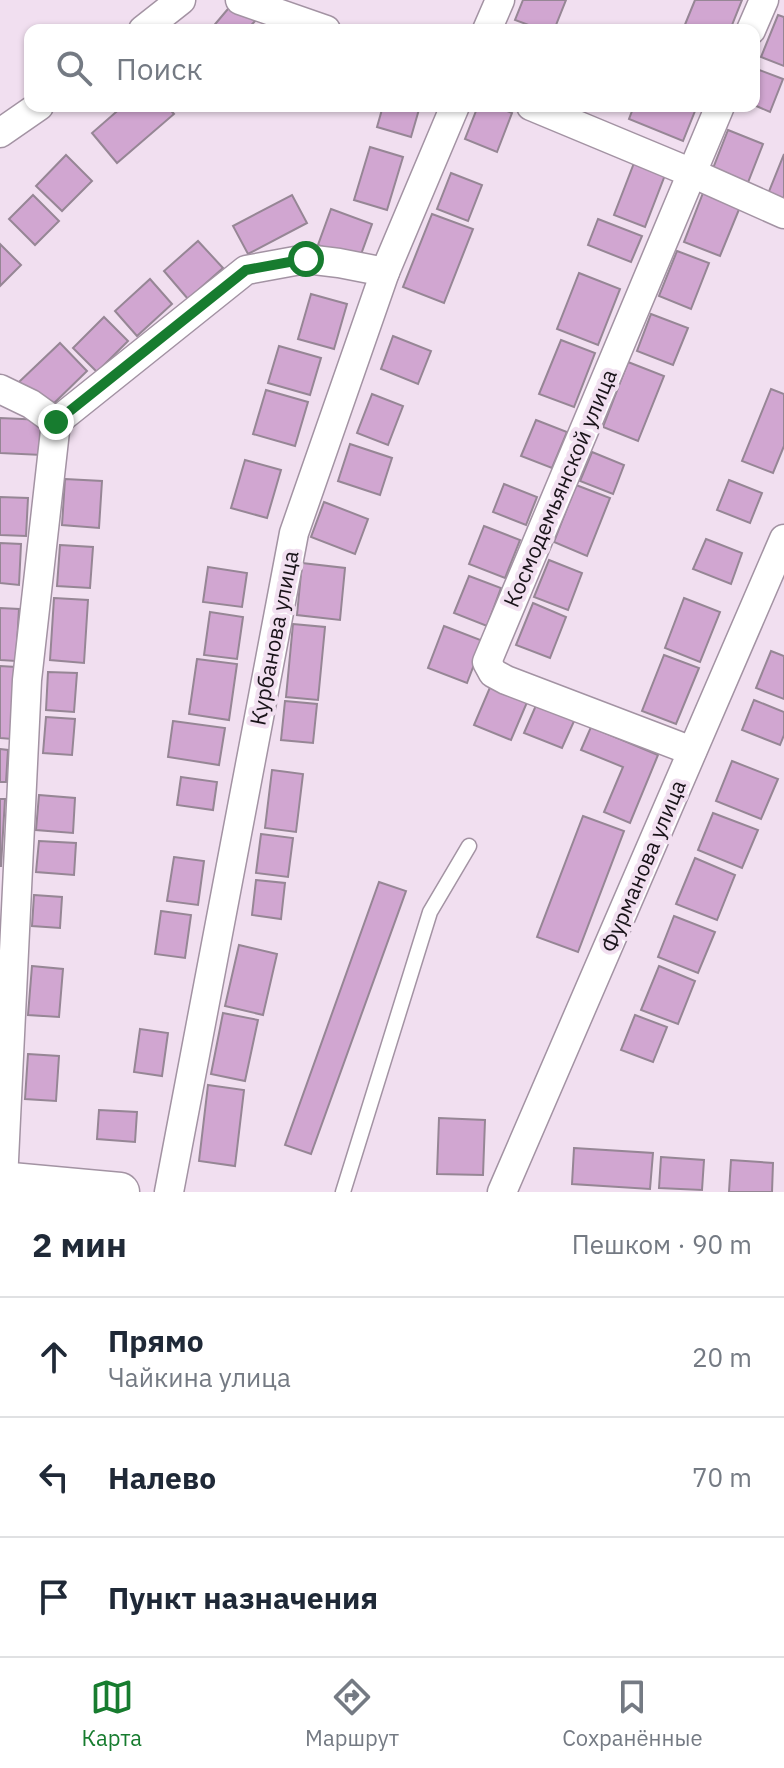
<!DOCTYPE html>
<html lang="ru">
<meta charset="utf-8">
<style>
body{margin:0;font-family:"IBM Plex Sans",sans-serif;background:#f2f2f3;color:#1f2937}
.stop{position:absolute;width:24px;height:24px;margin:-18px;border:6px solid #177c2f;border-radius:50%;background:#fff}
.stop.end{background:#177c2f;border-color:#fff;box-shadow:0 2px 8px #0008}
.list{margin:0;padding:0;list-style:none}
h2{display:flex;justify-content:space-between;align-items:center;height:104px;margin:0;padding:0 32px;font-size:34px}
h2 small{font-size:26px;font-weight:400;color:#747a83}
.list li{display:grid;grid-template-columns:52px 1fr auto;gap:24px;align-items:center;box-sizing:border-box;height:120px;padding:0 32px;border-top:2px solid #e0e1e3}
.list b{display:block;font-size:30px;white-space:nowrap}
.list p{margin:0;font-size:26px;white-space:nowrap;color:#747a83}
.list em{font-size:26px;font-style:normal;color:#747a83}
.icon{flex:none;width:44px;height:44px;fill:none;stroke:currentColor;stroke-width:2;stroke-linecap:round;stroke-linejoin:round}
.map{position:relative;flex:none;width:784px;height:1192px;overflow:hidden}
.search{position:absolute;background:#fff;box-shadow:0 2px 6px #0004;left:24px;right:24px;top:24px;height:88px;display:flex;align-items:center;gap:20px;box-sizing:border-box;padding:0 28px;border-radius:16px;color:#747a83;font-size:30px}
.sheet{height:464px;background:#fff}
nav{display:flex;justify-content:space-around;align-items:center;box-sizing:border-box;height:112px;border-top:2px solid #e0e1e3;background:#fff;font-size:22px;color:#747a83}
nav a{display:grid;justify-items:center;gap:4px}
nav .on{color:#177c2f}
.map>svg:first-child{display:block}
.building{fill:#d1a6d1;stroke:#968695;stroke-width:2}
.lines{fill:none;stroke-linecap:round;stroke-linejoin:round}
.lane-casing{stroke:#a393a3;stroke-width:17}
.street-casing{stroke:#a393a3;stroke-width:31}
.secondary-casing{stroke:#a393a3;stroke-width:41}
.lane{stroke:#fff;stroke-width:14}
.street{stroke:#fff;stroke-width:28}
.secondary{stroke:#fff;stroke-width:38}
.route{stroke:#177c2f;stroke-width:10}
.labels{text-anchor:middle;stroke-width:8;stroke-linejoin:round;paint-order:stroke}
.street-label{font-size:22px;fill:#191319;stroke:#f1dff0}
</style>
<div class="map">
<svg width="784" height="1192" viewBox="0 0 784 1192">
<rect width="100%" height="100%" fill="#f1dff0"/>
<!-- building -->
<g class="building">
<path d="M 523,0 L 566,0 L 554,30 L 542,30 L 515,20 Z"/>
<path d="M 695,0 L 742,0 L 730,30 L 693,30 L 684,27 Z"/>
<path d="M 233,3 L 255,21 L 247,30 L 212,30 L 211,29 Z"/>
<path d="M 778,15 L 784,17 L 784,66 L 761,57 Z"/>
<path d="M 754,68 L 783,79 L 770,112 L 754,105 Z"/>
<path d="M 123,106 L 167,106 L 174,114 L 117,163 L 92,133 Z"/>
<path d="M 383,106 L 420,106 L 411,137 L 377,127 Z"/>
<path d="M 478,106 L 494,106 L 512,113 L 497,152 L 465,139 Z"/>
<path d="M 634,106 L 697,106 L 683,141 L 629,119 Z"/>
<path d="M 728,130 L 763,144 L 747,185 L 712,171 Z"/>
<path d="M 370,147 L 403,157 L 387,210 L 354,200 Z"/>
<path d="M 784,154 L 784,200 L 768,194 Z"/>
<path d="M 66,155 L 92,181 L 62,211 L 36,186 Z"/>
<path d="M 634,163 L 665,175 L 645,227 L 614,215 Z"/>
<path d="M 451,173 L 482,185 L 468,221 L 437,209 Z"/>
<path d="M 703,193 L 740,207 L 720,256 L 684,242 Z"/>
<path d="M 33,195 L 59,221 L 35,245 L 9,219 Z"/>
<path d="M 292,195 L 307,223 L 248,254 L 233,226 Z"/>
<path d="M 331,209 L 372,224 L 359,260 L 318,245 Z"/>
<path d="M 432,214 L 473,229 L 444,303 L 403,287 Z"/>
<path d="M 598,219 L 642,236 L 631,262 L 588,245 Z"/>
<path d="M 198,241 L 223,268 L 188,299 L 164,271 Z"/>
<path d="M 0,244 L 21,265 L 0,286 Z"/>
<path d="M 677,251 L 709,263 L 691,309 L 659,296 Z"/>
<path d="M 579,273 L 620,289 L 598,345 L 557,329 Z"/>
<path d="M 150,279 L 172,304 L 137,336 L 115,311 Z"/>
<path d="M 311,294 L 347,304 L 334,349 L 298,339 Z"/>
<path d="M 651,314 L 688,328 L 673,365 L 637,351 Z"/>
<path d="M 104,317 L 128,341 L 97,372 L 73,348 Z"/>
<path d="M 393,336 L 431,351 L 418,384 L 381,369 Z"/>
<path d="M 561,340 L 595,353 L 574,407 L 539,394 Z"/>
<path d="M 60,343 L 87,371 L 47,410 L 19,382 Z"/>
<path d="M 279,346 L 321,358 L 310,395 L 268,383 Z"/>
<path d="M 628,362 L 664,376 L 638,441 L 603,427 Z"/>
<path d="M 771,389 L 784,394 L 784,446 L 773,473 L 742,461 Z"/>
<path d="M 266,390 L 308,402 L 295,446 L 253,434 Z"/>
<path d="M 372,394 L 403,406 L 388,445 L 357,433 Z"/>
<path d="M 0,418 L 44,420 L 42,455 L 0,453 Z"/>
<path d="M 536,420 L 567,432 L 552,468 L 521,456 Z"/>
<path d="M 350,444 L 392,458 L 380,495 L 338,481 Z"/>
<path d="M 592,452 L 624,465 L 613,494 L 580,481 Z"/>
<path d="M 245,460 L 281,470 L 267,518 L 231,508 Z"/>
<path d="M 65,479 L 102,481 L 99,528 L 62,525 Z"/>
<path d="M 729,480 L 762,493 L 750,523 L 717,510 Z"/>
<path d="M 504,484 L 537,497 L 526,525 L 493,512 Z"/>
<path d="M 576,485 L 610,498 L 587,556 L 554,542 Z"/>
<path d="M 0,497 L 28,498 L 26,536 L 0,535 Z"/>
<path d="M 324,502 L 368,519 L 355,554 L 311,537 Z"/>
<path d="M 484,526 L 520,540 L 505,578 L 469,564 Z"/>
<path d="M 706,539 L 742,553 L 731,584 L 693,569 Z"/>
<path d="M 0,543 L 21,544 L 19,585 L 0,583 Z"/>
<path d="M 60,545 L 93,547 L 90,588 L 57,586 Z"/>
<path d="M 549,560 L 582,573 L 568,610 L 534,597 Z"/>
<path d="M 302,563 L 345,568 L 340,620 L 297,615 Z"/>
<path d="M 208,567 L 247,573 L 242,607 L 203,602 Z"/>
<path d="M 469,576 L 501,588 L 487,626 L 454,613 Z"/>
<path d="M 54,598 L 88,600 L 84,663 L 50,660 Z"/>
<path d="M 684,598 L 720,612 L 700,662 L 665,648 Z"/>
<path d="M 533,603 L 566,617 L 550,658 L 516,645 Z"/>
<path d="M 0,608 L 19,609 L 16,661 L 0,660 Z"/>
<path d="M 210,612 L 243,617 L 237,659 L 204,655 Z"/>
<path d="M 293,624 L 325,627 L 318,700 L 286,697 Z"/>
<path d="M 444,626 L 483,641 L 467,683 L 428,668 Z"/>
<path d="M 771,651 L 784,656 L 784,699 L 756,688 Z"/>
<path d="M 664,655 L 699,668 L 676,724 L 642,711 Z"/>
<path d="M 197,659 L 237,664 L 229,720 L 189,714 Z"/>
<path d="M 0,666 L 16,667 L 12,739 L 0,738 Z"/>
<path d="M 48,672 L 77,673 L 74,712 L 46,710 Z"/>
<path d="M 491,685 L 528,700 L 511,740 L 474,725 Z"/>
<path d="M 754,700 L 784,712 L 784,735 L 780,745 L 742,730 Z"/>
<path d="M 285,701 L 317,704 L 313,743 L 281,740 Z"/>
<path d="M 537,703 L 575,719 L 562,748 L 524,733 Z"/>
<path d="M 46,717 L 75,719 L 72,755 L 43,753 Z"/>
<path d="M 173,721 L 225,728 L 219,765 L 168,757 Z"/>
<path d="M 591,727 L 658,755 L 630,823 L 604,812 L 623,767 L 581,750 Z"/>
<path d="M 0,749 L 8,750 L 6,782 L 0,782 Z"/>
<path d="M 732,761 L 778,779 L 761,819 L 716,801 Z"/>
<path d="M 272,770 L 303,774 L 296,832 L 265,828 Z"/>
<path d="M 181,777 L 217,782 L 213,810 L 177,805 Z"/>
<path d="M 39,795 L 75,798 L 73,833 L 36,830 Z"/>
<path d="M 0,799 L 5,799 L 1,866 L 0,866 Z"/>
<path d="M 713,813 L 758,830 L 742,868 L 698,850 Z"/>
<path d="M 583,816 L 624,831 L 578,952 L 537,937 Z"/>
<path d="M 261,834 L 293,838 L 288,877 L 256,873 Z"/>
<path d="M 39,841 L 76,843 L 74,875 L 36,872 Z"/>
<path d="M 174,857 L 204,861 L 198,905 L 167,901 Z"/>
<path d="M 695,858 L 735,875 L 717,920 L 676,904 Z"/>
<path d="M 256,880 L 285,883 L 281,919 L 252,915 Z"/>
<path d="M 379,882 L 406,891 L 311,1154 L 285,1145 Z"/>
<path d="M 34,895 L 62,897 L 60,928 L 32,926 Z"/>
<path d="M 161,911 L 191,915 L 185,958 L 155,954 Z"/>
<path d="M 674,916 L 715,932 L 698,973 L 658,957 Z"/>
<path d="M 239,945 L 277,954 L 263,1015 L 225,1006 Z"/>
<path d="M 32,966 L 63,969 L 59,1017 L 28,1015 Z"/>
<path d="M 659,966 L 695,981 L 678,1024 L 641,1010 Z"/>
<path d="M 223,1013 L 258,1020 L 245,1081 L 211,1074 Z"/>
<path d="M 635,1015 L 667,1027 L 653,1062 L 621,1050 Z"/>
<path d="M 140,1029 L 168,1033 L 162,1076 L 134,1072 Z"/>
<path d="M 28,1054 L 59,1056 L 56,1101 L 25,1099 Z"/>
<path d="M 208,1085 L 244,1090 L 235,1166 L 199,1161 Z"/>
<path d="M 99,1110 L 137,1112 L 135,1142 L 97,1139 Z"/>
<path d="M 439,1118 L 485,1120 L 483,1175 L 437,1174 Z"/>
<path d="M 574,1148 L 653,1153 L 650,1189 L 572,1184 Z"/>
<path d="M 661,1157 L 704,1160 L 702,1190 L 659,1188 Z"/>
<path d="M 731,1160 L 773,1163 L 772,1192 L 729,1192 Z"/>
</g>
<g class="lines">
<defs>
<path id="lane" d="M 343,1192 L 430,912 L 469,846"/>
<g id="street">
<path d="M 240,0 L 326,30"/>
<path d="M 143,30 L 181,0"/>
<path d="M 487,30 L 500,0"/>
<path d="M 751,30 L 764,0"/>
<path d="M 531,106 L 692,173 L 784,214"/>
<path d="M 0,133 L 39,106"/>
<path d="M 0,389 L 31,404 L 56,422"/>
<path d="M 692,751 L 506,680 L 493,673 L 487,662 L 720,106"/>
<path d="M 3,1181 L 27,680 L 56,422 L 246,270 L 306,259 L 339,263 L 385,272"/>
<path d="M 169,1192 L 294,533 L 385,272 L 455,106"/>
<path d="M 502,1192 L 784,539"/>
</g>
<path id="secondary" d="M 0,1181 L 120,1192"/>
</defs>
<!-- lane casing -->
<use href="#lane" class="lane-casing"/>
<!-- street casing -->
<use href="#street" class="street-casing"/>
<!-- secondary casing -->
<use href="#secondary" class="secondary-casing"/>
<!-- lane -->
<use href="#lane" class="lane"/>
<!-- street -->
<use href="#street" class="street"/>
<!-- secondary -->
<use href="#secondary" class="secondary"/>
</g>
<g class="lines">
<!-- route -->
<path class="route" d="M 56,422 L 246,270 L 306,259"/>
</g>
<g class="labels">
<!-- street labels -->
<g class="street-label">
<text transform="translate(560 488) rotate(-67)" y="8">Космодемьянской улица</text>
<text transform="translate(274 638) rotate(-79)" y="8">Курбанова улица</text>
<text transform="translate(643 866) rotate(-67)" y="8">Фурманова улица</text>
</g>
</g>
</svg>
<div class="stop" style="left:306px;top:259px"></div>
<div class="stop end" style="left:56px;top:422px"></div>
<div class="search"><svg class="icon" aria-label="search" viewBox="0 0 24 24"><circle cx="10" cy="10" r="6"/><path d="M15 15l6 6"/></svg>Поиск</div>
</div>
<section class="sheet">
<h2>2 мин<small>Пешком · 90 m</small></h2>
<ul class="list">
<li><svg class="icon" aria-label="ahead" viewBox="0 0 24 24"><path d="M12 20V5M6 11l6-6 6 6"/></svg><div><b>Прямо</b><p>Чайкина улица</p></div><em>20 m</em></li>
<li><svg class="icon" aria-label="left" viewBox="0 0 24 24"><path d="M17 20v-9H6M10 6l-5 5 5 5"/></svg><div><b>Налево</b></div><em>70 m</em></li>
<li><svg class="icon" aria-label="arrive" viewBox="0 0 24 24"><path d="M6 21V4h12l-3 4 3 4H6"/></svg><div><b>Пункт назначения</b></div></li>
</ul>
</section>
<nav>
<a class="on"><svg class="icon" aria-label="map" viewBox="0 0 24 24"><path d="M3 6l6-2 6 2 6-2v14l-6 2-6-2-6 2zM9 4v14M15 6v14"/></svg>Карта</a>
<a><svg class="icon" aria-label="directions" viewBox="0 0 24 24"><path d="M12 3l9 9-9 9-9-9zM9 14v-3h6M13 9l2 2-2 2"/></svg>Маршрут</a>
<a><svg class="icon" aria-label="saved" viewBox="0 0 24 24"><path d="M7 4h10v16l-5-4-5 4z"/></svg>Сохранённые</a>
</nav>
